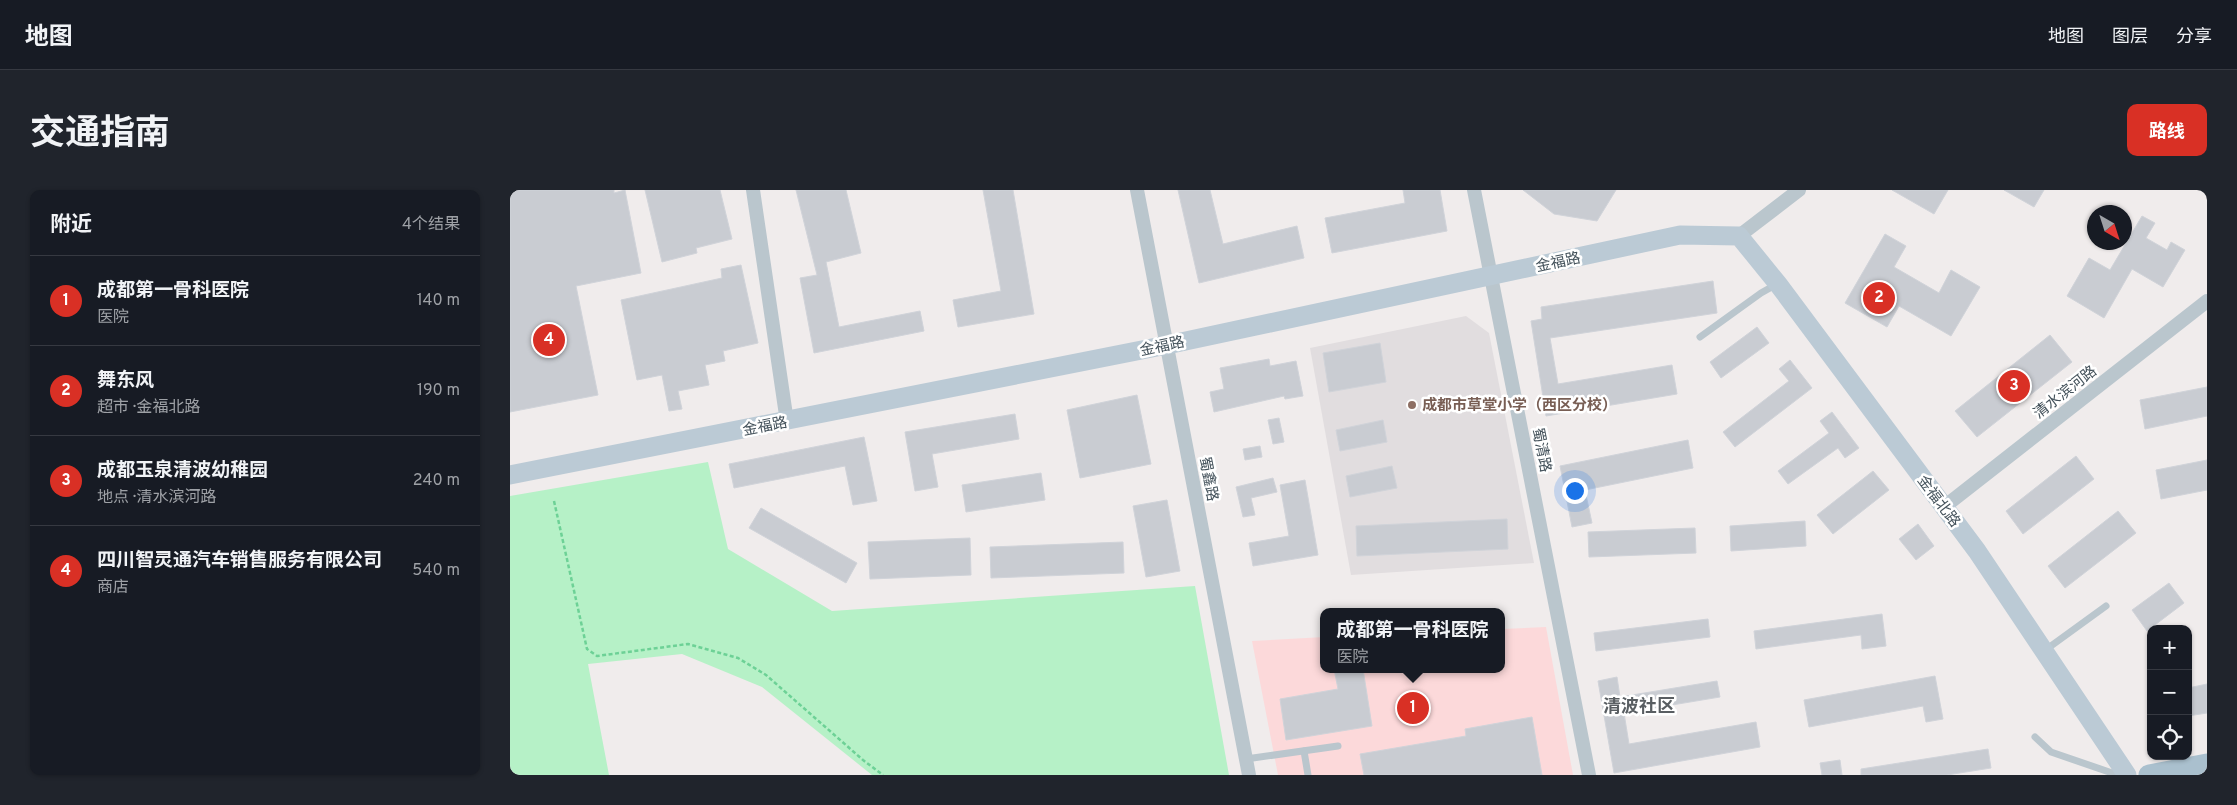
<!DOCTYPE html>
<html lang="zh">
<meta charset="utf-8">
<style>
body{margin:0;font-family:Overpass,"Noto Sans SC",sans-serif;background:#20242c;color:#f1f3f6}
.controls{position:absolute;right:15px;bottom:15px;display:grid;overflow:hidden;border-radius:10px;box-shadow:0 1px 4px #0004}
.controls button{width:45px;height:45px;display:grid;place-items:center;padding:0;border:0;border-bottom:1px solid #363941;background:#171b24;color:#f1f3f6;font:25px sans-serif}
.compass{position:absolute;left:1577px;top:15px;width:45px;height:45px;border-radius:50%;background:#171b24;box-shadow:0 1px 4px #0004;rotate:141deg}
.you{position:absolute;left:1064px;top:300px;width:18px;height:18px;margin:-12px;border:4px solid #fff;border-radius:50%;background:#1a73e8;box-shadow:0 0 0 8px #1a73e833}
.badge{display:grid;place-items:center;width:32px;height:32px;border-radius:50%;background:#d93025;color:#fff;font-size:16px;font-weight:700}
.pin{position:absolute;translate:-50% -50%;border:2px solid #fff;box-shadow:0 1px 5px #0006}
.popup{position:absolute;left:810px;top:418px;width:185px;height:65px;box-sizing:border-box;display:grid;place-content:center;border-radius:10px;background:#171b24;filter:drop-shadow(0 1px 4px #0005);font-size:16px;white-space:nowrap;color:#9ea1a6}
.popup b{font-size:19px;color:#f1f3f6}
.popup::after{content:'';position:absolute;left:50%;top:100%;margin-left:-10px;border:10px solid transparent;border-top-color:#171b24}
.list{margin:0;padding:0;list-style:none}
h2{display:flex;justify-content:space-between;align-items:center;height:65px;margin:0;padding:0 20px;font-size:21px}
h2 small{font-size:16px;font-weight:400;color:#9ea1a6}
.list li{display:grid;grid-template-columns:32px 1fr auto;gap:15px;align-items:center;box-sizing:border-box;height:90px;padding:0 20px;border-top:1px solid #363941}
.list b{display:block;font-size:19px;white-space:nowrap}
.list p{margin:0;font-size:16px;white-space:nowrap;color:#9ea1a6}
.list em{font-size:16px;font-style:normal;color:#9ea1a6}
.icon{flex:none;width:28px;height:28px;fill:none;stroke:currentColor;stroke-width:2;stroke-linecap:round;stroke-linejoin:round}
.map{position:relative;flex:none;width:1697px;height:585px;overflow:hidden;border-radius:10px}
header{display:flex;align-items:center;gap:30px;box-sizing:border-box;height:70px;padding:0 25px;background:#171b24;border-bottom:1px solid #363941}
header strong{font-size:24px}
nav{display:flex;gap:28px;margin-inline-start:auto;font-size:18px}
.intro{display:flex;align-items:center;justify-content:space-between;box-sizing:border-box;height:120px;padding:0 30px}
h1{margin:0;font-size:35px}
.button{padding:12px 22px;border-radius:10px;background:#d93025;color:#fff;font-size:18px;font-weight:700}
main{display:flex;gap:30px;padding:0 30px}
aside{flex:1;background:#171b24;border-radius:10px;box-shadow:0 1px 4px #0004}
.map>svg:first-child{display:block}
.education{fill:#e1dddf}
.medical{fill:#fcd9da}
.green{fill:#b6f1c7}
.building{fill:#c9ccd2;stroke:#d0d3d9}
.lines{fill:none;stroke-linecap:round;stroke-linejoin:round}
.path{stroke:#6dd196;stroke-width:2.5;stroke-dasharray:4 2.5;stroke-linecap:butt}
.lane{stroke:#bac6cd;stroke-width:7}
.street{stroke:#bac6cd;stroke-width:14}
.secondary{stroke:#bbcad5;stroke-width:19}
.primary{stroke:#aac0ce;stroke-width:21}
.education-dot{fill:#8d6e63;stroke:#fff;stroke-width:2}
.labels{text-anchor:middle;stroke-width:5;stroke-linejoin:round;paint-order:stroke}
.street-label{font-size:15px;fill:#44525b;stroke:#fff}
.education-label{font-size:15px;font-weight:bold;fill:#785e54;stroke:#fff;text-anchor:start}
.quarter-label{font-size:18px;font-weight:bold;fill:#595e62;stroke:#fff}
</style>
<header>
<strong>地图</strong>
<nav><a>地图</a><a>图层</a><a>分享</a></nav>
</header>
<div class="intro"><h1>交通指南</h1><a class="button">路线</a></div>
<main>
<aside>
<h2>附近<small>4个结果</small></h2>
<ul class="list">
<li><span class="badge">1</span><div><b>成都第一骨科医院</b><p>医院</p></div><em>140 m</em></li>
<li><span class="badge">2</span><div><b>舞东风</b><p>超市 · 金福北路</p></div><em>190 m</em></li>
<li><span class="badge">3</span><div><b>成都玉泉清波幼稚园</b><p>地点 · 清水滨河路</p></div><em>240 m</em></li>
<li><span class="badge">4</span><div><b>四川智灵通汽车销售服务有限公司</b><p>商店</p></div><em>540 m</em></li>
</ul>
</aside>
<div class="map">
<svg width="1697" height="585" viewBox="0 0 1697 585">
<rect width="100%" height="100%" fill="#f0ecec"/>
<!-- education -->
<path class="education" d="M 956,126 L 979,143 L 1024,373 L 841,385 L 800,158 Z"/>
<!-- medical -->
<path class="medical" d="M 1036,437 L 1063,585 L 768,585 L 742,451 L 814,447 L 814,479 L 992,479 L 992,439 Z"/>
<!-- green -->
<path class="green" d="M 198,272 L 218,359 L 322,421 L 685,396 L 719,585 L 362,585 L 252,497 L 172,464 L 78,474 L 99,585 L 0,585 L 0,306 Z"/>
<!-- building -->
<g class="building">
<path d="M 0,0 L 104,0 L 104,3 L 115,0 L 131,83 L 66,96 L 88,205 L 0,222 Z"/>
<path d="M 135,0 L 210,0 L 222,49 L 186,58 L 187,63 L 152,72 Z"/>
<path d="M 286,0 L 336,0 L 351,63 L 316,72 L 329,137 L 410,121 L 414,141 L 304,163 L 290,88 L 307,85 Z"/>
<path d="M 473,0 L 503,0 L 524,124 L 448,137 L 443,110 L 491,101 Z"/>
<path d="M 668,0 L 700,0 L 713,54 L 787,36 L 794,68 L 689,93 Z"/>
<path d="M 893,0 L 930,0 L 937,41 L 822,63 L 815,28 L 895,13 Z"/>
<path d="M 1013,0 L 1106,0 L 1087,31 L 1044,24 Z"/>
<path d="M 1382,0 L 1438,0 L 1424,24 Z"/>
<path d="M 1494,0 L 1534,0 L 1524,17 Z"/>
<path d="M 1632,26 L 1645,33 L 1636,48 L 1657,60 L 1661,52 L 1675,60 L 1653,97 L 1622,79 L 1594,128 L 1557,106 L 1579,68 L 1600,80 Z"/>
<path d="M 1375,44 L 1396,56 L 1384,77 L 1429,103 L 1441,80 L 1470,97 L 1441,146 L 1389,116 L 1377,137 L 1335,113 Z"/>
<path d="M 231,75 L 248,153 L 213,161 L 215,171 L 195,175 L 199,195 L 168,201 L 172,219 L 159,221 L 152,185 L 127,190 L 111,110 L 212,88 L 211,79 Z"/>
<path d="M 1203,91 L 1207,123 L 1040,148 L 1048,194 L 1162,175 L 1167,204 L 1036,226 L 1021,131 L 1032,129 L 1031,117 Z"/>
<path d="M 1247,137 L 1259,153 L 1211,188 L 1200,172 Z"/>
<path d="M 1540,145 L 1562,172 L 1467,247 L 1445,221 Z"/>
<path d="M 870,153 L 876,192 L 819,202 L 813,163 Z"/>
<path d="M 759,169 L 760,176 L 786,171 L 793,206 L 775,209 L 774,206 L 704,222 L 700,202 L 714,199 L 710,178 Z"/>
<path d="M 1280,170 L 1302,198 L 1225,257 L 1213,242 L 1279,191 L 1269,179 Z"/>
<path d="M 1697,197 L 1697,226 L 1635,239 L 1630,210 Z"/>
<path d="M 627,205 L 641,274 L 570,288 L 557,220 Z"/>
<path d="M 1322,222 L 1349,258 L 1335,268 L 1328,258 L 1278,294 L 1268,281 L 1319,243 L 1310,231 Z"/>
<path d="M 505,224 L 509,249 L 422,264 L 428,297 L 405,301 L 395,242 Z"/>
<path d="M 769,228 L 774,252 L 763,254 L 758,230 Z"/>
<path d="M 873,230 L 877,252 L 830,261 L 826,240 Z"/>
<path d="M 354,247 L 367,311 L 343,315 L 335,276 L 224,298 L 219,274 Z"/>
<path d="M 1178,250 L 1183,278 L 1075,300 L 1082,333 L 1062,337 L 1050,276 Z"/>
<path d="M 750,256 L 752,267 L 735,270 L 733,259 Z"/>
<path d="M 1566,266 L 1584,289 L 1513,344 L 1496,321 Z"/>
<path d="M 1697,270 L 1697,300 L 1651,309 L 1646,280 Z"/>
<path d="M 882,276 L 887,298 L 840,307 L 836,286 Z"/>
<path d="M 1363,281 L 1379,300 L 1323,344 L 1307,325 Z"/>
<path d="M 531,283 L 535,310 L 456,322 L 452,295 Z"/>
<path d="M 763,288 L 767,302 L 741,308 L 745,325 L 733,327 L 726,297 Z"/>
<path d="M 795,290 L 808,365 L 743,376 L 739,353 L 779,346 L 770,295 Z"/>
<path d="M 657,310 L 670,381 L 636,387 L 623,316 Z"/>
<path d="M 251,318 L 347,373 L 336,393 L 239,338 Z"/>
<path d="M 1608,321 L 1626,343 L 1555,398 L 1538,376 Z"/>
<path d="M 997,329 L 998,359 L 847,366 L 846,336 Z"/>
<path d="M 1295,331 L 1296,356 L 1221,361 L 1220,336 Z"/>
<path d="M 1408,334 L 1424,356 L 1406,370 L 1389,349 Z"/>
<path d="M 1185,338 L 1186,363 L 1079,367 L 1078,342 Z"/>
<path d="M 460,348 L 461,385 L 360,389 L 358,352 Z"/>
<path d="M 613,352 L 614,383 L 481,388 L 480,357 Z"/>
<path d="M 1659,393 L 1674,413 L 1637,441 L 1622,420 Z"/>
<path d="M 1372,424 L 1376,456 L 1352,459 L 1351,445 L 1246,459 L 1244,441 Z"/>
<path d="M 1198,429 L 1200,447 L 1086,461 L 1084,443 Z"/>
<path d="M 824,479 L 853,479 L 862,536 L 776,550 L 770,509 L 828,499 Z"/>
<path d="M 1425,486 L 1433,529 L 1416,532 L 1413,516 L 1299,537 L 1294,510 Z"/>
<path d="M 1107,487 L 1110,507 L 1207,491 L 1210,507 L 1114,523 L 1119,554 L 1246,532 L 1250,557 L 1104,583 L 1088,491 Z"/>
<path d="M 1697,494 L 1697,523 L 1678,526 L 1678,498 Z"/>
<path d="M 1022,527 L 1032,585 L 854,585 L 850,564 L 956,546 L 955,539 Z"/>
<path d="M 1478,559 L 1481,578 L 1437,585 L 1351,585 L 1351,579 Z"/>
<path d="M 1330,570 L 1332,585 L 1312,585 L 1310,573 Z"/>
</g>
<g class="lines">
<!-- path -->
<path class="path" d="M 44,311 L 77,459 L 87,466 L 178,454 L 228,468 L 256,485 L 353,570 L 373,585"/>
<!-- lane -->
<g class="lane">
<path d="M 1190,147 L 1251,103 L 1267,94"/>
<path d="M 1534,461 L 1596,416"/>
<path d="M 1525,547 L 1541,562 L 1608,585"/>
<path d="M 794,561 L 798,585"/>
<path d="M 736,569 L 828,556"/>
</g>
<!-- street -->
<g class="street">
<path d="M 243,0 L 277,232"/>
<path d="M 627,0 L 739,585"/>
<path d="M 964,0 L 1079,585"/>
<path d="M 1229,46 L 1289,0"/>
<path d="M 1434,317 L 1697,111"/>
</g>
<!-- secondary -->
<path class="secondary" d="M 0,285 L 657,155 L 1170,45 L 1229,46 L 1268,94 L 1467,361 L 1617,585"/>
<!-- primary -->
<path class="primary" d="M 1639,585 L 1697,574"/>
</g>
<!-- markers -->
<circle class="education-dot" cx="902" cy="215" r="5"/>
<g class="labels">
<!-- street labels -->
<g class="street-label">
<text transform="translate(1048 72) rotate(-12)" y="5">金福路</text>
<text transform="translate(652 156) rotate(-12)" y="5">金福路</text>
<text transform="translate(1555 202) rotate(-38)" y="5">清水滨河路</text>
<text transform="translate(255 236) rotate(-11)" y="5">金福路</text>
<text transform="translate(1032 260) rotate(79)" y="5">蜀清路</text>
<text transform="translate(699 289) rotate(79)" y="5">蜀鑫路</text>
<text transform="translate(1429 311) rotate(53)" y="5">金福北路</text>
</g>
<!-- education labels -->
<g class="education-label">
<text x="912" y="220">成都市草堂小学（西区分校）</text>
</g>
<!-- quarter labels -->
<g class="quarter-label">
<text x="1129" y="522">清波社区</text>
</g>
</g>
</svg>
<div class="controls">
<button>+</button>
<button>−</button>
<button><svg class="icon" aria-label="locate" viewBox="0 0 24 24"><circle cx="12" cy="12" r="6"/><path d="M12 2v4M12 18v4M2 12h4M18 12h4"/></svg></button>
</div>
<svg class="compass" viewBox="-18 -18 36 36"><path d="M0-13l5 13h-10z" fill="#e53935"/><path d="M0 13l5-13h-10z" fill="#9ea1a6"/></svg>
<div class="you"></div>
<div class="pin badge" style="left:903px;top:518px">1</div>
<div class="popup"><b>成都第一骨科医院</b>医院</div>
<div class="pin badge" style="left:1369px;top:108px">2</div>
<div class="pin badge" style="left:1504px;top:196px">3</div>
<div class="pin badge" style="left:39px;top:150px">4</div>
</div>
</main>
